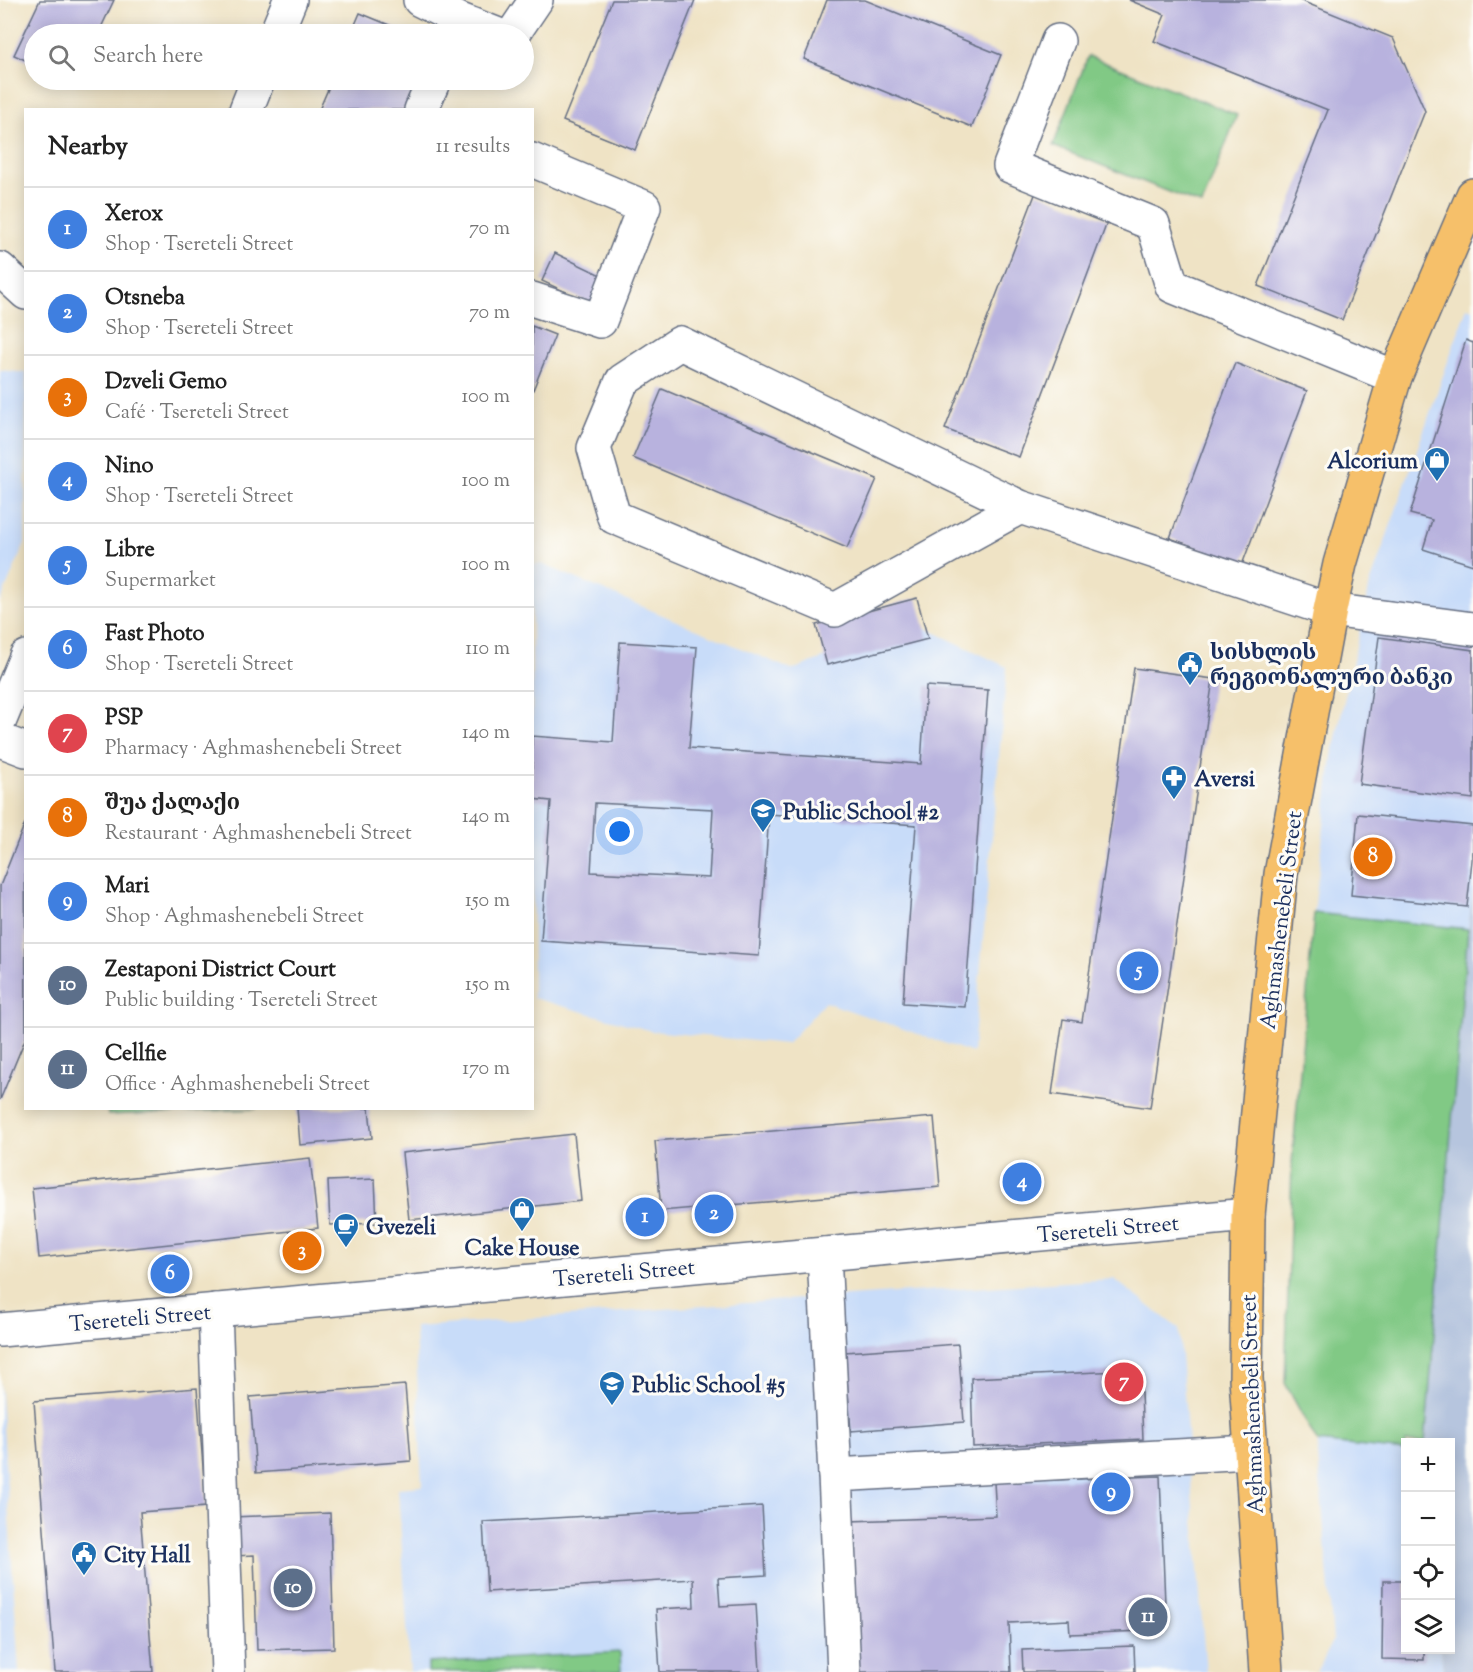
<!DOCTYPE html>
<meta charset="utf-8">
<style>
body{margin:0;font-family:"Sorts Mill Goudy","Noto Serif Georgian",serif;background:#f6f6f6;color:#222}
.controls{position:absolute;right:18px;bottom:18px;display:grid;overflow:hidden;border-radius:0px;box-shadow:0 3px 15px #0003}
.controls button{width:54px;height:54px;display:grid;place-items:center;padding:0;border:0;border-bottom:2px solid #e0e0e0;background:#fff;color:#222;font:30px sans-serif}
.you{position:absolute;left:620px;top:832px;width:21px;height:21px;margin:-15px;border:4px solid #fff;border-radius:50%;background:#1a73e8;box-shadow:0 0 0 9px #1a73e833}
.badge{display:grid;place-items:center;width:39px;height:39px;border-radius:50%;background:#2563eb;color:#fff;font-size:20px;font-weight:700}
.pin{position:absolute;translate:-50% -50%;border:3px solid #fff;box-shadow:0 2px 6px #0006}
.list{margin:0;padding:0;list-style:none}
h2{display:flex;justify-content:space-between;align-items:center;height:78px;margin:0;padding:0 24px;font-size:26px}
h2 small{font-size:20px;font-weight:400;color:#767676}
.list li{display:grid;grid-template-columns:39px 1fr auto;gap:18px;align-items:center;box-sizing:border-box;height:84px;padding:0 24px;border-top:2px solid #e0e0e0}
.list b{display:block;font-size:22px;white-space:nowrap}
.list p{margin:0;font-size:20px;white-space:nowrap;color:#767676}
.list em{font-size:20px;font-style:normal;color:#767676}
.icon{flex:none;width:33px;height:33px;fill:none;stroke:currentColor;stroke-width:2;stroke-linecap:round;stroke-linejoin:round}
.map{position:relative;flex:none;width:1473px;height:1672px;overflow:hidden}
.search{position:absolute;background:#fff;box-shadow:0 3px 15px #0003;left:24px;top:24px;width:510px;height:66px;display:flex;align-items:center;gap:15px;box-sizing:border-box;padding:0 21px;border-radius:33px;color:#767676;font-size:22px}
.panel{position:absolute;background:#fff;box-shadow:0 3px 15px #0003;left:24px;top:108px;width:510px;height:1002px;border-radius:0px}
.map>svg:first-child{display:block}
.built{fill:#c8dcf9}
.industrial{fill:#b6c5de}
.green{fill:#81c985;stroke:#4e7c72;stroke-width:1.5}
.building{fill:#b8b2de;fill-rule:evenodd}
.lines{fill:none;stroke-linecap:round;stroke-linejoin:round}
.minor-casing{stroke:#656e82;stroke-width:36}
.major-casing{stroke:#656e82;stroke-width:36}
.minor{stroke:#fff;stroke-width:33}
.major{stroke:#f6c06b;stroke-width:33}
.labels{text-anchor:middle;stroke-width:6;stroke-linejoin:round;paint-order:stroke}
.poi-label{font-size:22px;font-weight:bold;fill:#1b2f5e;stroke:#fdfcf7;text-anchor:start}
.street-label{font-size:22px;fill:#1b2f5e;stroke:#fdfcf7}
</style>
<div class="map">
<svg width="1473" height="1672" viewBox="0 0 1473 1672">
<rect width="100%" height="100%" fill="#fdfcf7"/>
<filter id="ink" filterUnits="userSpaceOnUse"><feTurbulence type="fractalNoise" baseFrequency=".0167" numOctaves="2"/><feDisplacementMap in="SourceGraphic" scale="12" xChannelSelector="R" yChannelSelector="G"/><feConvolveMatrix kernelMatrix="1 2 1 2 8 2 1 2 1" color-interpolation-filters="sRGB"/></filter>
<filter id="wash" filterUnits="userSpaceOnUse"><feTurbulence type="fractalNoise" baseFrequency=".008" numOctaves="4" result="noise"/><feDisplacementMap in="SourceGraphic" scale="24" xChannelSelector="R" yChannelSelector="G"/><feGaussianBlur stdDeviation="1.35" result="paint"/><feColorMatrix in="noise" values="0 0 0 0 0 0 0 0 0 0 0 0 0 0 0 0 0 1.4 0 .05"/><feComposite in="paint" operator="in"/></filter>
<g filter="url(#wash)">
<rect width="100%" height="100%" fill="#efe3c5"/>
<!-- built -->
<g class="built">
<path d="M 1467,307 L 1473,309 L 1473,892 L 1468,929 L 1314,913 L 1332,756 L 1370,584 Z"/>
<path d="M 0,370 L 26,373 L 25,543 L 0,602 Z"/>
<path d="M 542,564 L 792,670 L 915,623 L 1007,667 L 973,1053 L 825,1002 L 787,1044 L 652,1031 L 533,998 L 532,565 Z"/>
<path d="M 1114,1279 L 1179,1329 L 1206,1672 L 410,1672 L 398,1488 L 422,1486 L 415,1327 L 800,1299 Z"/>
<path d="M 0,1379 L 19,1672 L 0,1672 Z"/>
<path d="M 1317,1442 L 1405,1451 L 1406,1650 L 1441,1650 L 1443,1672 L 1317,1672 L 1333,1641 Z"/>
</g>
<!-- industrial -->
<path class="industrial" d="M 1473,892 L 1473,1672 L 1443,1672 L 1441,1650 L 1450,1650 L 1450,1442 L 1425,1442 L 1468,929 Z"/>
<!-- green -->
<g class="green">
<path d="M 1088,56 L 1237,115 L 1202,205 L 1053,146 Z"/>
<path d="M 1314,913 L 1468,929 L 1425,1442 L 1406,1442 L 1405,1451 L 1317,1442 L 1285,1383 L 1292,1163 Z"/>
<path d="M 107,1109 L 107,1108 L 256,1109 L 108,1115 Z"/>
<path d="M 620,1652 L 621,1672 L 428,1672 L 428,1663 Z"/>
</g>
<g id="blocks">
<!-- building -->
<g class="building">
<path d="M 40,0 L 114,0 L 98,34 L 34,34 L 34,64 L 14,55 Z"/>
<path d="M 612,0 L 695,0 L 635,150 L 563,121 Z"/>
<path d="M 827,0 L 865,0 L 1001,55 L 972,127 L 804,59 Z"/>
<path d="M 1129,0 L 1299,0 L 1393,38 L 1425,111 L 1342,320 L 1258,286 L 1328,110 L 1154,41 L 1165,15 Z"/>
<path d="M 360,13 L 411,34 L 351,34 Z"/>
<path d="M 332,80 L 419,80 L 406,110 L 319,110 Z"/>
<path d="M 1036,192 L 1108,220 L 1019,457 L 945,429 Z"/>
<path d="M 555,253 L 607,278 L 594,305 L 542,281 Z"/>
<path d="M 532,326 L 555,335 L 533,390 L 532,390 Z"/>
<path d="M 1466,340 L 1473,343 L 1473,565 L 1423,549 L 1432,520 L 1410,514 Z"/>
<path d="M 1235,363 L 1307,391 L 1242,565 L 1170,538 Z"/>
<path d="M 662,389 L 877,479 L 847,548 L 633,458 Z"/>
<path d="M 917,598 L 928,639 L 827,665 L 816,625 Z"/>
<path d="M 1379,637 L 1473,650 L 1473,799 L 1359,784 Z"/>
<path d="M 620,642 L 697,647 L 689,748 L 921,764 L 926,686 L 988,690 L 965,1007 L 903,1003 L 916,825 L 769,814 L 759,956 L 541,941 L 551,801 L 532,799 L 532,736 L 613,742 ZM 595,803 L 713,809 L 709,878 L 591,872 Z"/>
<path d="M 1134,668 L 1213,679 L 1150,1108 L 1052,1094 L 1063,1019 L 1082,1022 Z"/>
<path d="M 1358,814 L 1473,826 L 1473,851 L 1467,907 L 1351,895 Z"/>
<path d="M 25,823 L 26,1037 L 0,1100 L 0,886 Z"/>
<path d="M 297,1108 L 369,1108 L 372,1138 L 300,1145 Z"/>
<path d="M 934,1117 L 940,1187 L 661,1211 L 655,1141 Z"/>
<path d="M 574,1134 L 581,1201 L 409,1220 L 402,1153 Z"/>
<path d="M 310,1158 L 318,1228 L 39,1258 L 32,1188 Z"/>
<path d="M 375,1179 L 377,1223 L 330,1225 L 328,1181 Z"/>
<path d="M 958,1344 L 964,1422 L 851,1431 L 845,1352 Z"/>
<path d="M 1140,1370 L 1143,1439 L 973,1447 L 971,1378 Z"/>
<path d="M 405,1385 L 411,1461 L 256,1473 L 250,1397 Z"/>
<path d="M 197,1388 L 206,1507 L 140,1512 L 153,1672 L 55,1672 L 34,1401 Z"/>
<path d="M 1160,1476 L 1166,1630 L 1070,1634 L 1069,1620 L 1009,1623 L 1011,1672 L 855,1672 L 850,1521 L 996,1516 L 994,1482 Z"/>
<path d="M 762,1506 L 766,1575 L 718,1578 L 720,1606 L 756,1604 L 760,1672 L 660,1672 L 656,1609 L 694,1607 L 693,1579 L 487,1592 L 483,1522 Z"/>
<path d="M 330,1513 L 334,1648 L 257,1650 L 254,1555 L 233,1556 L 232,1517 Z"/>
<path d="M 1383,1581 L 1406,1581 L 1406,1650 L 1424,1650 L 1424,1660 L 1382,1659 Z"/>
<path d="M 1134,1646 L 1135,1672 L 1023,1672 L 1022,1650 Z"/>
</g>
</g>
</g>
<g filter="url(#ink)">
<use href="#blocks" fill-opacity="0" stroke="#656e82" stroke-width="1.5"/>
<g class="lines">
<defs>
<g id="minor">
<path d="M 420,0 L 458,19 L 496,34"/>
<path d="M 276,34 L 290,0"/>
<path d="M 513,34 L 536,0"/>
<path d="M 1058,41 L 1010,166 L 1153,224 L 1172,286 L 1395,377"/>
<path d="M 246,110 L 258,80"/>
<path d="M 421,110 L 434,80"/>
<path d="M 532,160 L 644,207 L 600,321 L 532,299"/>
<path d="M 0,269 L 26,293"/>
<path d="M 1020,507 L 835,610 L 614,517 L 594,448 L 622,381 L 680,343 L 1020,507 L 1330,610 L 1473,629"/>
<path d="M 0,720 L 26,657"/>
<path d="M 0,740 L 26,750"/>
<path d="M 824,1254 L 835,1475"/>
<path d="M 215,1310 L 228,1672"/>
<path d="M 0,1330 L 1248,1215"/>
<path d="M 844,1672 L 835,1475 L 1250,1452"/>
</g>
<path id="major" d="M 1266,1672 L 1246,1378 L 1248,1215 L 1281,874 L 1330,610 L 1340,564 L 1395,377 L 1473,195"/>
</defs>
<!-- minor casing -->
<use href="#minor" class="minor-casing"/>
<!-- major casing -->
<use href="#major" class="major-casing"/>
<!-- minor -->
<use href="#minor" class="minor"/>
<!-- major -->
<use href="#major" class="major"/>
</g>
</g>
<!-- icons -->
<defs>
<symbol id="shop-pin" viewBox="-11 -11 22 30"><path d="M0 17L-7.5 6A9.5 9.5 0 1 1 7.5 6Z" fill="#1f6fb2" stroke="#fdfcf7"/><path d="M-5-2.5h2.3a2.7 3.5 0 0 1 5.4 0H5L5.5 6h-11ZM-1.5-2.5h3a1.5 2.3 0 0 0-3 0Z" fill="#fff"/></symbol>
<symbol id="civic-pin" viewBox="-11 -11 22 30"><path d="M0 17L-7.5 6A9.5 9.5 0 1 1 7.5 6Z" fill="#1f6fb2" stroke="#fdfcf7"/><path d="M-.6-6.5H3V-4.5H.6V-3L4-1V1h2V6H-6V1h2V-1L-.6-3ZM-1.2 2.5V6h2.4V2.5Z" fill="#fff"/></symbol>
<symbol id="pharmacy-pin" viewBox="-11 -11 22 30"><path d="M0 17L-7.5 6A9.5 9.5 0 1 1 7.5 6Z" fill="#1f6fb2" stroke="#fdfcf7"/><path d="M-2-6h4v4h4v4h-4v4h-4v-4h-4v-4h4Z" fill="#fff"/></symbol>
<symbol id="school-pin" viewBox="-11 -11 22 30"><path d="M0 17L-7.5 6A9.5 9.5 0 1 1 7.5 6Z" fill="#1f6fb2" stroke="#fdfcf7"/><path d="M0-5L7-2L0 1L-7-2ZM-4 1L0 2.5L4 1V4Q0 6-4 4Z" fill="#fff"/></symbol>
<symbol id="cafe-pin" viewBox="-11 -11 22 30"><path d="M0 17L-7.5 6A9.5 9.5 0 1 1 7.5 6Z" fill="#1f6fb2" stroke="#fdfcf7"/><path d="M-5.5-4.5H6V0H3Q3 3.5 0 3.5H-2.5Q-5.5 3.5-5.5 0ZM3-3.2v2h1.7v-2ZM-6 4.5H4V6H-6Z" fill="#fff"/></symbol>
</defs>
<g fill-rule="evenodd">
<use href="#shop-pin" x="1422" y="445" width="30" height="40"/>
<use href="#civic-pin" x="1175" y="649" width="30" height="40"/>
<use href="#pharmacy-pin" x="1159" y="763" width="30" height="40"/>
<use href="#school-pin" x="748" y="796" width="30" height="40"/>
<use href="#shop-pin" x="507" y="1195" width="30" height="40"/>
<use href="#cafe-pin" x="331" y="1211" width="30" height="40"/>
<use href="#school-pin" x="597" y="1369" width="30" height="40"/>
<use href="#civic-pin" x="69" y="1539" width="30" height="40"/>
</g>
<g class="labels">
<!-- poi labels -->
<g class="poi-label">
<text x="1418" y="468" text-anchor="end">Alcorium</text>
<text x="1210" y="659">სისხლის<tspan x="1210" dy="25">რეგიონალური ბანკი</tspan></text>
<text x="1194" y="786">Aversi</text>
<text x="783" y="819">Public School #2</text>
<text x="366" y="1234">Gvezeli</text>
<text x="522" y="1255" text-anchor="middle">Cake House</text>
<text x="632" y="1392">Public School #5</text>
<text x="104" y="1562">City Hall</text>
</g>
<!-- street labels -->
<g class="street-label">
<text transform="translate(1280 920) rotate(-83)" y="8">Aghmashenebeli Street</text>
<text transform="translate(1108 1228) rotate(-5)" y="8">Tsereteli Street</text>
<text transform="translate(624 1272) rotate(-5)" y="8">Tsereteli Street</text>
<text transform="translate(140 1317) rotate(-5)" y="8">Tsereteli Street</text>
<text transform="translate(1251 1404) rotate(-92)" y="8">Aghmashenebeli Street</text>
</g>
</g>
</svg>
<div class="controls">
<button>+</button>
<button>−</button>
<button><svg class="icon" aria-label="locate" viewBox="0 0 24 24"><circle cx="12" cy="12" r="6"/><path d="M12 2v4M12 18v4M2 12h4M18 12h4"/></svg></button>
<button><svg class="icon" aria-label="layers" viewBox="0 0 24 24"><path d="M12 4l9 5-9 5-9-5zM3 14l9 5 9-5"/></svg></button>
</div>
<div class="you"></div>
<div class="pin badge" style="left:645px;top:1217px;background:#3f7fe0">1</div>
<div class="pin badge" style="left:714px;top:1214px;background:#3f7fe0">2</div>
<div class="pin badge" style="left:302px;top:1251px;background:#e8710a">3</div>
<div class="pin badge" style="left:1022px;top:1182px;background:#3f7fe0">4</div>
<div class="pin badge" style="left:1139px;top:971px;background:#3f7fe0">5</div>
<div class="pin badge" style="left:170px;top:1274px;background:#3f7fe0">6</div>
<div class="pin badge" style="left:1124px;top:1382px;background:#e0444e">7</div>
<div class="pin badge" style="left:1373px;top:857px;background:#e8710a">8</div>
<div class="pin badge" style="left:1111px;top:1492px;background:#3f7fe0">9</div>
<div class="pin badge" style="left:293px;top:1588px;background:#5c6f8a">10</div>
<div class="pin badge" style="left:1148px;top:1617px;background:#5c6f8a">11</div>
<div class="search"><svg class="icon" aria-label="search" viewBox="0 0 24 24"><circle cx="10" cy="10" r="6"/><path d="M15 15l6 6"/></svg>Search here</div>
<section class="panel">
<h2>Nearby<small>11 results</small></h2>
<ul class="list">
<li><span class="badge" style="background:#3f7fe0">1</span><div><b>Xerox</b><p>Shop · Tsereteli Street</p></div><em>70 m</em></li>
<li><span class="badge" style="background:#3f7fe0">2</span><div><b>Otsneba</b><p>Shop · Tsereteli Street</p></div><em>70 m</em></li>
<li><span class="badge" style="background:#e8710a">3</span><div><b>Dzveli Gemo</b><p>Café · Tsereteli Street</p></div><em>100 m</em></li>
<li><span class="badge" style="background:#3f7fe0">4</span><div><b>Nino</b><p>Shop · Tsereteli Street</p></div><em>100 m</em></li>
<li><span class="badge" style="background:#3f7fe0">5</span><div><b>Libre</b><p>Supermarket</p></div><em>100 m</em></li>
<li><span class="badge" style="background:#3f7fe0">6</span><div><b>Fast Photo</b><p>Shop · Tsereteli Street</p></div><em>110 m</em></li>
<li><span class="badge" style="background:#e0444e">7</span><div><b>PSP</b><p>Pharmacy · Aghmashenebeli Street</p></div><em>140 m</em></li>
<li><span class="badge" style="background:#e8710a">8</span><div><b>შუა ქალაქი</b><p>Restaurant · Aghmashenebeli Street</p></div><em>140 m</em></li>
<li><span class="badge" style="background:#3f7fe0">9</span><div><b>Mari</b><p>Shop · Aghmashenebeli Street</p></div><em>150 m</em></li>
<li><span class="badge" style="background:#5c6f8a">10</span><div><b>Zestaponi District Court</b><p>Public building · Tsereteli Street</p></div><em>150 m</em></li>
<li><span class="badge" style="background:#5c6f8a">11</span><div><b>Cellfie</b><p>Office · Aghmashenebeli Street</p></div><em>170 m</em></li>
</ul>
</section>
</div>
